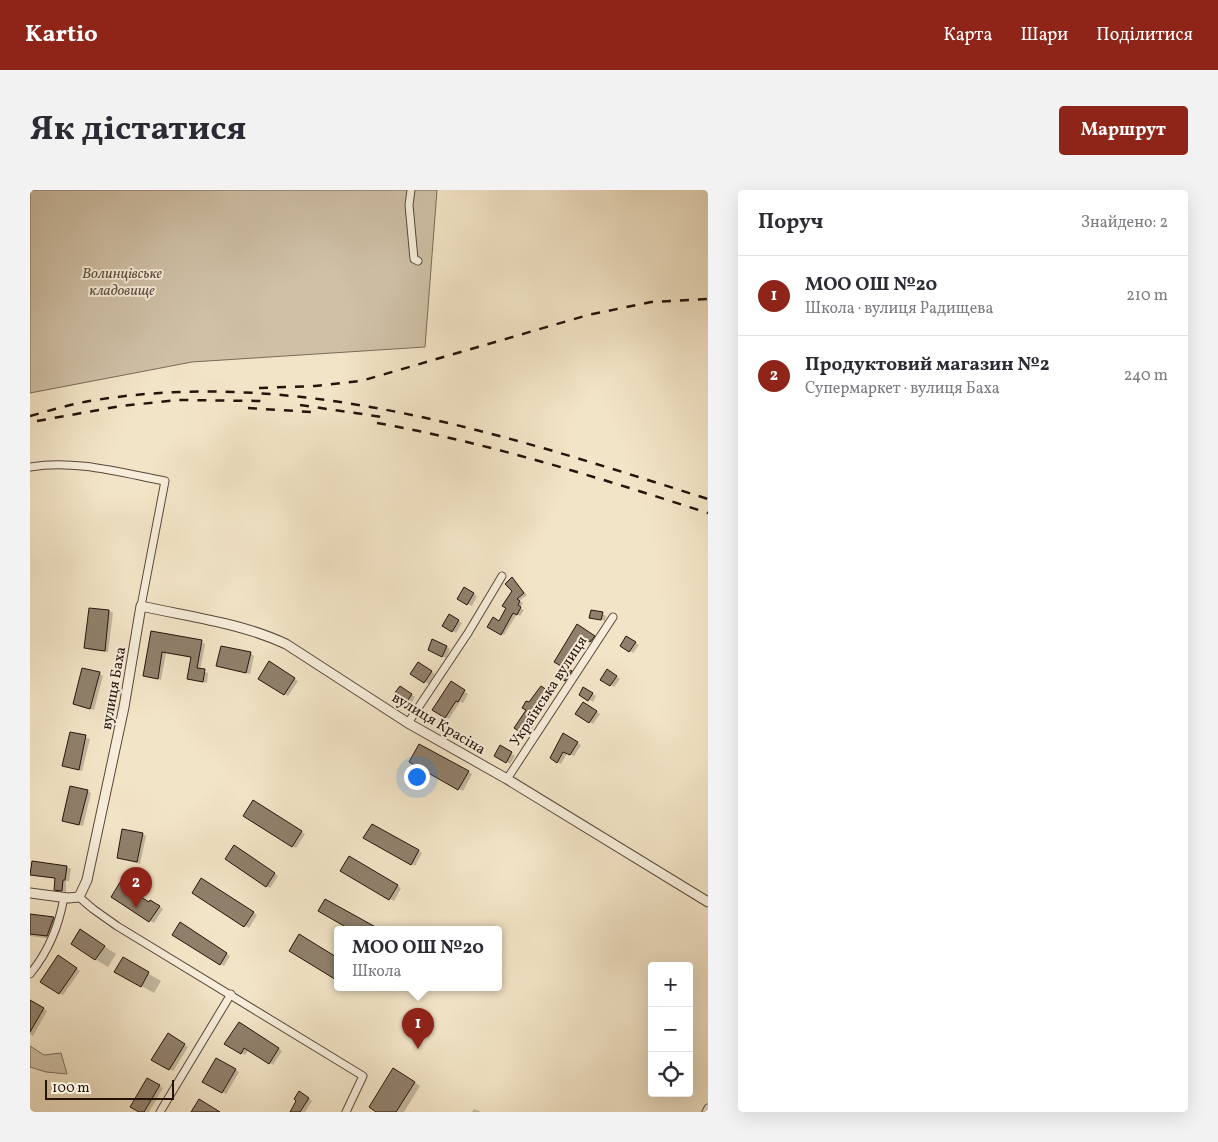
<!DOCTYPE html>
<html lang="uk">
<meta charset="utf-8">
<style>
body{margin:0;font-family:Vollkorn,serif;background:#f2f2f3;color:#2b2b33}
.controls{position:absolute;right:15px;bottom:15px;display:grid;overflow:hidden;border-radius:5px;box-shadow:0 5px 20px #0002}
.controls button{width:45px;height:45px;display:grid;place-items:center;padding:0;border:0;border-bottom:1px solid #e1e1e2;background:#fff;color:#2b2b33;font:25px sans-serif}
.scale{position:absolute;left:15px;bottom:12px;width:129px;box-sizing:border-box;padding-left:5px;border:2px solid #25130a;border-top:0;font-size:14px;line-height:18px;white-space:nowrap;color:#25130a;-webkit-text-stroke:4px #f7edda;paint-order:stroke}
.you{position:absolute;left:386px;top:586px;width:18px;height:18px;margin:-12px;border:4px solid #fff;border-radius:50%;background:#1a73e8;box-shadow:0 0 0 8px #1a73e833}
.badge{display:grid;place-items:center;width:32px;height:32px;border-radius:50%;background:#8f2418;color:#fff;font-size:16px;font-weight:700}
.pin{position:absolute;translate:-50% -41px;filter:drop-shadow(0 1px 2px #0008)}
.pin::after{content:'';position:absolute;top:26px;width:18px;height:15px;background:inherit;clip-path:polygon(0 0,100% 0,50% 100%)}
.popup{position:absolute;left:304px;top:736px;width:168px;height:65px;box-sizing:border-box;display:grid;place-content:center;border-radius:5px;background:#fff;filter:drop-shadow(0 1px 4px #0005);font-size:16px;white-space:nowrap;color:#7c7c81}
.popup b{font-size:19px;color:#2b2b33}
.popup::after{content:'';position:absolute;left:50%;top:100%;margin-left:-10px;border:10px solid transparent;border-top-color:#fff}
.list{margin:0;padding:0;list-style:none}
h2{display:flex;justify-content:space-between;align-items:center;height:65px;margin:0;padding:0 20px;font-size:21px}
h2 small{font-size:16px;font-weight:400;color:#7c7c81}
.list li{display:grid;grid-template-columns:32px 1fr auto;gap:15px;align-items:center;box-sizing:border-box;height:80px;padding:0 20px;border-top:1px solid #e1e1e2}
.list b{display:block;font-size:19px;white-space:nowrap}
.list p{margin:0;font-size:16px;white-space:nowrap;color:#7c7c81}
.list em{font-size:16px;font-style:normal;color:#7c7c81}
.icon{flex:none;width:28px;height:28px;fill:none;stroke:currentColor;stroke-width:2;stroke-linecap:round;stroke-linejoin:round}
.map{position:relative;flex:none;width:678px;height:922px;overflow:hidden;border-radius:5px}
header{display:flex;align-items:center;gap:30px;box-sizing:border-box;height:70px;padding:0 25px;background:#8f2418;color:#fff}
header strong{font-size:24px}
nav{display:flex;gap:28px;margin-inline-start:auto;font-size:18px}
.intro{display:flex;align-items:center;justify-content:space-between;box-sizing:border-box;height:120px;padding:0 30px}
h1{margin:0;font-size:35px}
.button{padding:12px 22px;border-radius:5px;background:#8f2418;color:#fff;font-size:18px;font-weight:700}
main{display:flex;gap:30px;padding:0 30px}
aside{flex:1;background:#fff;border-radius:5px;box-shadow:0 5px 20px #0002}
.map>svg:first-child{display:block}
.green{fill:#cfc0a6;stroke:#7a6a58}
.shadow{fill:#0003}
.building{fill:#90806c;stroke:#25130a}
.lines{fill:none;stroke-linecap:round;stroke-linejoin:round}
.minor-casing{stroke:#584739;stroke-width:9}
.tertiary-casing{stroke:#584739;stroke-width:11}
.minor{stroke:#f7edda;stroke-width:7}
.tertiary{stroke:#f7edda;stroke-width:9}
.rail{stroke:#25130a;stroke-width:2.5;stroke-dasharray:9 9;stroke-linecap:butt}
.labels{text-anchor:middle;stroke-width:4;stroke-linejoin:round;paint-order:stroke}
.park-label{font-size:15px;font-style:italic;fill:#605041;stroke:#f7edda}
.street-label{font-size:15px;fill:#25130a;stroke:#f7edda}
</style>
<header>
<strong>Kartio</strong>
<nav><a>Карта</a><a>Шари</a><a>Поділитися</a></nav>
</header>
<div class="intro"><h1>Як дістатися</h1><a class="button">Маршрут</a></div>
<main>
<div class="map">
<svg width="678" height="922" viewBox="0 0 678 922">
<rect width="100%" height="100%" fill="#f2e4c6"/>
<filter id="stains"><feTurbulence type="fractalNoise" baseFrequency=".004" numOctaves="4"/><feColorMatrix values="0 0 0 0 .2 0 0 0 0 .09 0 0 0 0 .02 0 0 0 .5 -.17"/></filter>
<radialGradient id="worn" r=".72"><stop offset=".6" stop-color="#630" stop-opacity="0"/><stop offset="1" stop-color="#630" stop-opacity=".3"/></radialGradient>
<!-- green -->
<g class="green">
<path d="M 0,0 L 407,0 L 395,157 L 162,172 L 0,203 Z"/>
<path d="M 0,856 L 14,865 L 31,863 L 37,884 L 16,882 L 0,877 Z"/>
</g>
<!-- shadow -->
<g class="shadow">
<path d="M 482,389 L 497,405 L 489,411 L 493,413 L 490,418 L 494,420 L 490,426 L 487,424 L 474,445 L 459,436 L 469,432 L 477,418 L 483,401 Z"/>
<path d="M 435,399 L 447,406 L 442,416 L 429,409 Z"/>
<path d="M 60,419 L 79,421 L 83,423 L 78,462 L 59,460 L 56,458 Z"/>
<path d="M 572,424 L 576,426 L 575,431 L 561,427 Z"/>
<path d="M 420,426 L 432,433 L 426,443 L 414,436 Z"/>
<path d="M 547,436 L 567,449 L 564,454 L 555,448 L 535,478 L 544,484 L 539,492 L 529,486 L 535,477 L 525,471 Z"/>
<path d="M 122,443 L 171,452 L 175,454 L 170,480 L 178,483 L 177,493 L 159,488 L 162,468 L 136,463 L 131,490 L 115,485 Z"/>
<path d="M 597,448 L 609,455 L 603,463 L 591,456 Z"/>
<path d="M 416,457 L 420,459 L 416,468 L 403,462 Z"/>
<path d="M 220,463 L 224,466 L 220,484 L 188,476 Z"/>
<path d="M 239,473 L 268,491 L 258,506 L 230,489 Z"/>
<path d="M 388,473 L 405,484 L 399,494 L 381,484 Z"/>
<path d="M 578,481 L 590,489 L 584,497 L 572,489 Z"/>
<path d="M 69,483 L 73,486 L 64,520 L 44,514 Z"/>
<path d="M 421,493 L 438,504 L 433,513 L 430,512 L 419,529 L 404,520 Z"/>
<path d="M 554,499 L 566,506 L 563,512 L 551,504 Z"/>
<path d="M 374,500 L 385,507 L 381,514 L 366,504 Z"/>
<path d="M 515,500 L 523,505 L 516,515 L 513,513 L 501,534 L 504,536 L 498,545 L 486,538 L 500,514 Z"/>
<path d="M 553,513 L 570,524 L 563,534 L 547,523 Z"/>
<path d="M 41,543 L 60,549 L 52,581 L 34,575 Z"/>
<path d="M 534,545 L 551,555 L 544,566 L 537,563 L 531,574 L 521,568 Z"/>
<path d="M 390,555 L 442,584 L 433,601 L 381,572 Z"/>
<path d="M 471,557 L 485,566 L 480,574 L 466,566 Z"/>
<path d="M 57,601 L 61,603 L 53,636 L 33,630 Z"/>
<path d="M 224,612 L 275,644 L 266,658 L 215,626 Z"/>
<path d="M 342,635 L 392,663 L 385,676 L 335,648 Z"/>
<path d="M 112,644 L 116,646 L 110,674 L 88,668 Z"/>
<path d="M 208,659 L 248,686 L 240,698 L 236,696 Z"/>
<path d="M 319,667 L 371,698 L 364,711 L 312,680 Z"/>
<path d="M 3,672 L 37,677 L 41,679 L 39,691 L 36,691 L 36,702 L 25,699 L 26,689 L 5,686 L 1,684 Z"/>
<path d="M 172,690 L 227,725 L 219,738 L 164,703 Z"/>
<path d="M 93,691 L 109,701 L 106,705 L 119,714 L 121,711 L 133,719 L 124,733 L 82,707 Z"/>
<path d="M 0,725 L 23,729 L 29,732 L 23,749 L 0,746 Z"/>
<path d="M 150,734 L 200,766 L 194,776 L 144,744 Z"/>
<path d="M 51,741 L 86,764 L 78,777 L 65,769 Z"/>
<path d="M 28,767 L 50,781 L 33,805 L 12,792 Z"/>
<path d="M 93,769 L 131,791 L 124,803 L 86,782 Z"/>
<path d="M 1,812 L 17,821 L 3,846 L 0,844 L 0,815 Z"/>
<path d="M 209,833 L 252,861 L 243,875 L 219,859 L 215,865 L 196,853 Z"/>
<path d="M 138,845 L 158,857 L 143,881 L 123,869 Z"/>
<path d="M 186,869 L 209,882 L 196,904 L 174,891 Z"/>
<path d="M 364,880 L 390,896 L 374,922 L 348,922 Z"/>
<path d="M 118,890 L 133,898 L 119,922 L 111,922 Z"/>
<path d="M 270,903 L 282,911 L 275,922 L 262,922 Z"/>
<path d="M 444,919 L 451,922 L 442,922 Z"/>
</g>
<!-- building -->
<g class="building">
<path d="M 482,387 L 494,403 L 487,409 L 490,411 L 488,415 L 491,417 L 487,425 L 483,423 L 471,445 L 457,437 L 463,427 L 469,431 L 476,418 L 472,416 L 482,401 L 475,394 Z"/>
<path d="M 434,397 L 444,403 L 437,415 L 427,409 Z"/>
<path d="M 59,418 L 79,420 L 75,461 L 54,458 Z"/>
<path d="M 561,420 L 573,422 L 571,430 L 559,428 Z"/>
<path d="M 419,424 L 429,430 L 422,442 L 412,436 Z"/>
<path d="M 547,434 L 565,446 L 560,452 L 551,447 L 531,476 L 524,472 Z"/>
<path d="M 121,441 L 172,450 L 167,478 L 175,479 L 173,492 L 157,489 L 161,467 L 132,462 L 128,489 L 113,486 Z"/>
<path d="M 596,446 L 606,452 L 599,462 L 590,456 Z"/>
<path d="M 402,449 L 417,456 L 412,467 L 398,460 Z"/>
<path d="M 191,456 L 221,462 L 216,483 L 186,476 Z"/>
<path d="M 239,471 L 265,488 L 254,505 L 228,489 Z"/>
<path d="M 388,472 L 402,481 L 394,493 L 380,484 Z"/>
<path d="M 534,476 L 542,481 L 535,491 L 528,486 Z"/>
<path d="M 52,478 L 70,482 L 60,519 L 43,514 Z"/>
<path d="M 577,479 L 587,486 L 580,496 L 570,490 Z"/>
<path d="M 421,491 L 435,500 L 428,512 L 426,511 L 415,528 L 402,520 Z"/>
<path d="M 370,496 L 382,504 L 376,513 L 364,504 Z"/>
<path d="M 511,496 L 520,502 L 512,514 L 509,512 L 498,531 L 501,533 L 493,544 L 484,538 L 496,520 L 492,518 L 496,511 L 499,512 Z"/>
<path d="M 553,497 L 563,503 L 558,511 L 549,505 Z"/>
<path d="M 553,512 L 567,521 L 559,533 L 545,524 Z"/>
<path d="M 40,542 L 56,545 L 49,580 L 32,576 Z"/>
<path d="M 533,543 L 548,552 L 540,565 L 533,562 L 527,573 L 520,568 Z"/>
<path d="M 389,554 L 439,581 L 428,600 L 379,572 Z"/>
<path d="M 470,555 L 482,562 L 476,573 L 464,566 Z"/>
<path d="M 40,596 L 58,600 L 49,635 L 32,631 Z"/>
<path d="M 223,610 L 272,641 L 262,657 L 213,626 Z"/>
<path d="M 342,634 L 389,660 L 381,675 L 333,648 Z"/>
<path d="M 92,639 L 113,643 L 107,672 L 87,668 Z"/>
<path d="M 204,655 L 245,683 L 236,697 L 195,669 Z"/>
<path d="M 319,666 L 368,695 L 359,710 L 310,681 Z"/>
<path d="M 2,671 L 37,676 L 35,690 L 33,690 L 32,701 L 24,700 L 25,688 L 0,685 Z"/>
<path d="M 171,688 L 224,722 L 214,737 L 162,703 Z"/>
<path d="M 92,689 L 106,698 L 103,702 L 119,712 L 120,710 L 130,716 L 119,732 L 81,707 Z"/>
<path d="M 295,709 L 351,740 L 321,740 L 288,721 Z"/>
<path d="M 0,724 L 24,727 L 17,746 L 0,744 Z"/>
<path d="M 150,732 L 197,763 L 190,775 L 142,745 Z"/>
<path d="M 50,739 L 75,756 L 65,770 L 41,754 Z"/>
<path d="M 269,744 L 308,768 L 308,791 L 259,761 Z"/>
<path d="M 28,765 L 47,778 L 29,804 L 10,792 Z"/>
<path d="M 93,767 L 119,782 L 111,797 L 84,782 Z"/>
<path d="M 0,810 L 14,818 L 0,842 Z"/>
<path d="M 209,832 L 249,858 L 239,874 L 214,858 L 211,864 L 194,854 Z"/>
<path d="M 138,843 L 155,854 L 139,880 L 121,870 Z"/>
<path d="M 186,868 L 206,879 L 192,903 L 172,892 Z"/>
<path d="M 363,878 L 385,892 L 366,922 L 346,922 L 339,917 Z"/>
<path d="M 117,888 L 130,895 L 114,922 L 109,922 L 100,917 Z"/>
<path d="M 269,901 L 279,908 L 270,922 L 260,922 L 266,911 L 264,909 Z"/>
<path d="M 169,909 L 190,922 L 161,922 Z"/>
</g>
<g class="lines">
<defs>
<g id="minor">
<path d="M 381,0 L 379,15 L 384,69 L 388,71"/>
<path d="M 0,277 C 44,269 92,283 135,291 L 111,416"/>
<path d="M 378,533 L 438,443 L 472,386"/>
<path d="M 477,589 L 583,427"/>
<path d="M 49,707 L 63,719 L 87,736 L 333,886 L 316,922"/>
<path d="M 0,784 C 19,761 29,736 34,707"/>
<path d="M 130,922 L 201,804"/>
<path d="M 676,922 L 678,918"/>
</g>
<path id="tertiary" d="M 0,703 L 38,708 L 49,707 L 57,690 L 94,517 L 111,416 C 160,427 211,433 256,454 L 378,533 L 477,589 L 678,712"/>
</defs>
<!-- minor casing -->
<use href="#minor" class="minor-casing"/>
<!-- tertiary casing -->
<use href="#tertiary" class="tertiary-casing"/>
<!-- minor -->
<use href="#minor" class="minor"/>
<!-- tertiary -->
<use href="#tertiary" class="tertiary"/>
<!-- rail -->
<g class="rail">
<path d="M 229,198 L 285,196 L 331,191 L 558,125 L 621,112 L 678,109"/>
<path d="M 270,215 L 359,228"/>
<path d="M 218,218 L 281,222"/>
<path d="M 0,226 C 22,220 44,213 66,210 C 274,177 482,247 678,309"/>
<path d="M 7,231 L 91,216 L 148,210 L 233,211"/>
<path d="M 347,233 C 460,253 569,288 678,323"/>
</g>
</g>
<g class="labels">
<!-- park labels -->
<g class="park-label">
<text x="92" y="88">Волинцівське<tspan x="92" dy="17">кладовище</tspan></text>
</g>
<!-- street labels -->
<g class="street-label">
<text transform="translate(83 498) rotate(-80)" y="5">вулиця Баха</text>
<text transform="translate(518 501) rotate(-57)" y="5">Українська вулиця</text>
<text transform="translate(409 533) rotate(31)" y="5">вулиця Красіна</text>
</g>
</g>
<rect width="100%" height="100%" filter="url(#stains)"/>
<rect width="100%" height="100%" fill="url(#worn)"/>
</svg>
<div class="controls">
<button>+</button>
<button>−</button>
<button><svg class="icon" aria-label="locate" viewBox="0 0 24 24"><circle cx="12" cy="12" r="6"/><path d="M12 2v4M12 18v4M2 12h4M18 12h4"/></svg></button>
</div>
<div class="scale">100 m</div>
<div class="you"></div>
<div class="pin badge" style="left:388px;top:859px">1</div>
<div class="popup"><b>МОО ОШ №20</b>Школа</div>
<div class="pin badge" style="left:106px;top:718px">2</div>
</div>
<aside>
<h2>Поруч<small>Знайдено: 2</small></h2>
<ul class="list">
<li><span class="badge">1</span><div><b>МОО ОШ №20</b><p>Школа · вулиця Радищева</p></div><em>210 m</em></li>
<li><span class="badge">2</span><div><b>Продуктовий магазин №2</b><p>Супермаркет · вулиця Баха</p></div><em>240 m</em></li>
</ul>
</aside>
</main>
